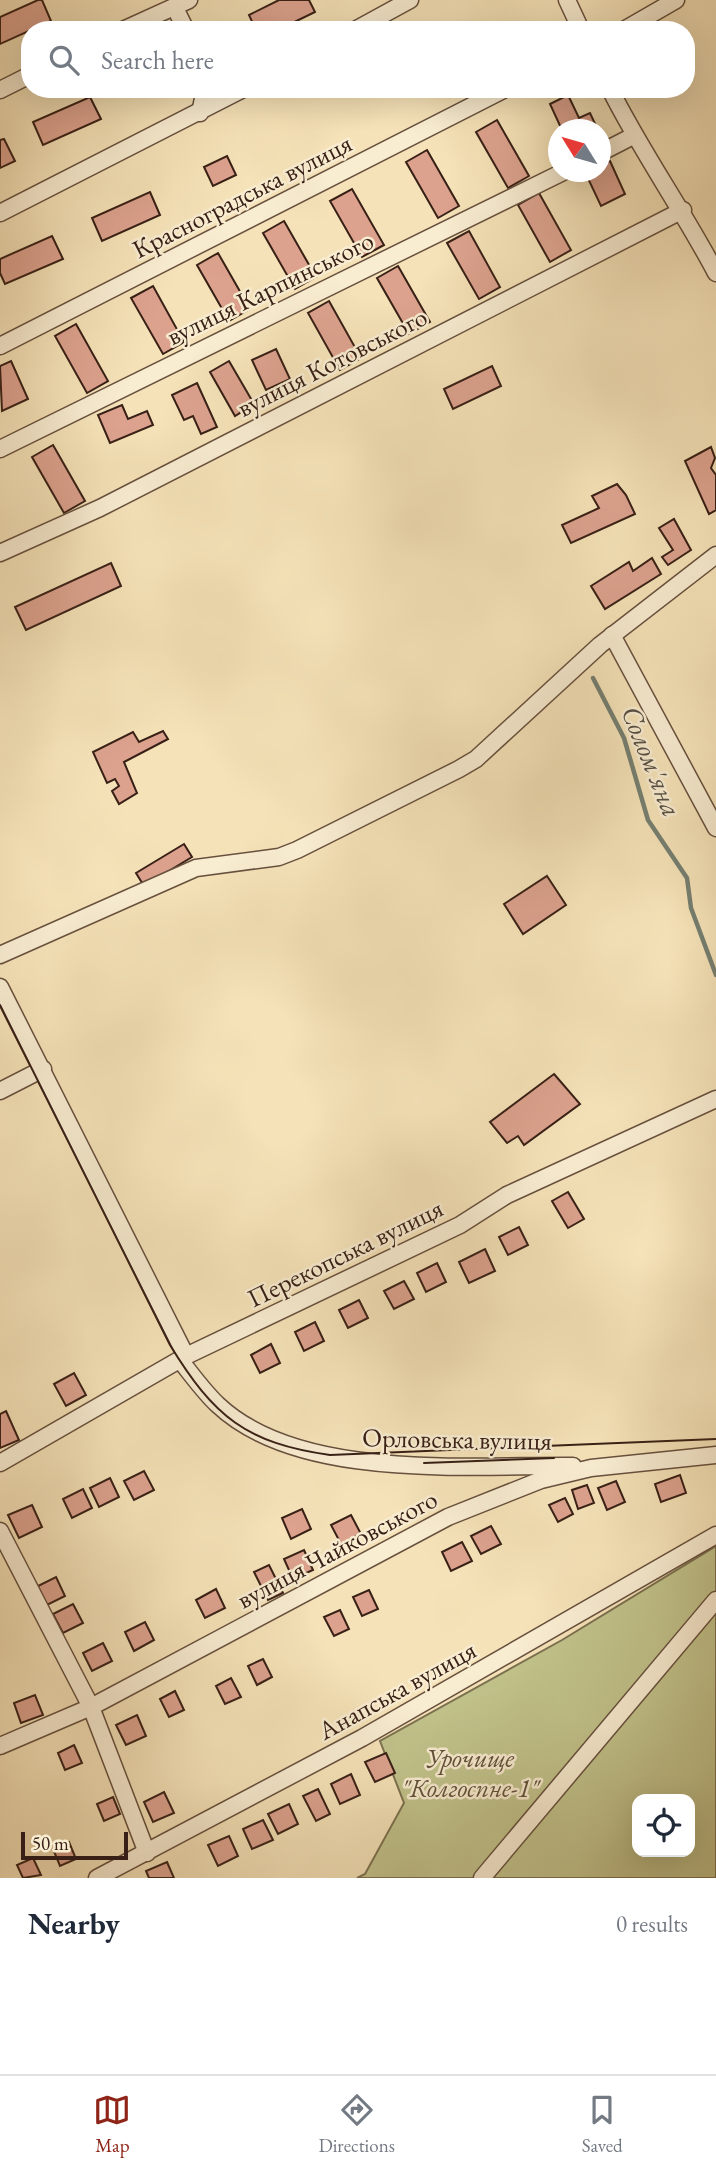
<!DOCTYPE html>
<meta charset="utf-8">
<style>
body{margin:0;font-family:"EB Garamond",serif;background:#f2f2f3;color:#1f2937}
.controls{position:absolute;right:21px;bottom:21px;display:grid;overflow:hidden;border-radius:14px;box-shadow:0 7px 28px #0002}
.controls button{width:63px;height:63px;display:grid;place-items:center;padding:0;border:0;border-bottom:2px solid #e0e1e3;background:#fff;color:#1f2937;font:35px sans-serif}
.compass{position:absolute;left:548px;top:119px;width:63px;height:63px;border-radius:50%;background:#fff;box-shadow:0 7px 28px #0002;rotate:307deg}
.scale{position:absolute;left:21px;bottom:18px;width:107px;box-sizing:border-box;padding-left:7px;border:4px solid #382016;border-top:0;font-size:19px;line-height:24px;white-space:nowrap;color:#382016;-webkit-text-stroke:5px #f8ecd1;paint-order:stroke}
.list{margin:0;padding:0;list-style:none}
h2{display:flex;justify-content:space-between;align-items:center;height:91px;margin:0;padding:0 28px;font-size:30px}
h2 small{font-size:23px;font-weight:400;color:#747a83}
.icon{flex:none;width:38px;height:38px;fill:none;stroke:currentColor;stroke-width:2;stroke-linecap:round;stroke-linejoin:round}
.map{position:relative;flex:none;width:716px;height:1878px;overflow:hidden}
.search{position:absolute;background:#fff;box-shadow:0 7px 28px #0002;left:21px;right:21px;top:21px;height:77px;display:flex;align-items:center;gap:18px;box-sizing:border-box;padding:0 24px;border-radius:28px;color:#747a83;font-size:26px}
.sheet{height:196px;background:#fff}
nav{display:flex;justify-content:space-around;align-items:center;box-sizing:border-box;height:98px;border-top:2px solid #e0e1e3;background:#fff;font-size:19px;color:#747a83}
nav a{display:grid;justify-items:center;gap:4px}
nav .on{color:#8f2418}
.map>svg:first-child{display:block}
.green{fill:#c1c28b;stroke:#7c7150;stroke-width:2;fill-rule:evenodd}
.lines{fill:none;stroke-linecap:round;stroke-linejoin:round}
.stream{stroke:#747f71;stroke-width:4.5}
.building{fill:#dca28e;stroke:#382016;stroke-width:2}
.minor-casing{stroke:#67503e;stroke-width:19}
.minor{stroke:#f8ecd1;stroke-width:16}
.tram{stroke:#382016;stroke-width:2}
.labels{text-anchor:middle;stroke-width:5;stroke-linejoin:round;paint-order:stroke}
.street-label{font-size:26px;fill:#382016;stroke:#f8ecd1}
.park-label{font-size:26px;font-style:italic;fill:#615139;stroke:#f8ecd1}
.water-label{font-size:28px;font-style:italic;fill:#564f43;stroke:#f8ecd1}
</style>
<div class="map">
<svg width="716" height="1878" viewBox="0 0 716 1878">
<rect width="100%" height="100%" fill="#f5e2b8"/>
<filter id="stains"><feTurbulence type="fractalNoise" baseFrequency=".00286" numOctaves="4"/><feColorMatrix values="0 0 0 0 .2 0 0 0 0 .09 0 0 0 0 .02 0 0 0 .5 -.17"/></filter>
<radialGradient id="worn" r=".72"><stop offset=".6" stop-color="#630" stop-opacity="0"/><stop offset="1" stop-color="#630" stop-opacity=".3"/></radialGradient>
<!-- green -->
<g class="green">
<path d="M 716,1546 L 716,1591 L 475,1878 L 357,1878 L 365,1874 L 404,1803 L 380,1741 L 562,1640 Z"/>
<path d="M 716,1611 L 716,1878 L 488,1878 ZM 637,1799 L 690,1799 L 690,1852 L 637,1852 Z"/>
</g>
<g class="lines">
<!-- stream -->
<path class="stream" d="M 593,678 L 624,738 L 648,820 L 687,878 L 691,908 L 716,975"/>
</g>
<!-- building -->
<g class="building">
<path d="M 38,0 L 42,0 L 51,21 L 0,44 L 0,17 Z"/>
<path d="M 279,0 L 309,0 L 315,12 L 278,30 L 256,30 L 249,15 Z"/>
<path d="M 568,95 L 579,118 L 590,113 L 598,130 L 562,130 L 550,104 Z"/>
<path d="M 90,97 L 101,119 L 43,145 L 33,122 Z"/>
<path d="M 497,120 L 529,176 L 508,188 L 476,132 Z"/>
<path d="M 4,139 L 15,161 L 0,168 L 0,140 Z"/>
<path d="M 427,150 L 459,206 L 438,218 L 406,162 Z"/>
<path d="M 227,156 L 236,175 L 213,186 L 204,167 Z"/>
<path d="M 610,161 L 625,194 L 601,206 L 585,172 L 600,172 L 600,165 Z"/>
<path d="M 352,189 L 384,245 L 362,257 L 330,201 Z"/>
<path d="M 150,192 L 160,215 L 102,241 L 92,218 Z"/>
<path d="M 539,193 L 571,250 L 550,262 L 518,205 Z"/>
<path d="M 284,221 L 316,277 L 295,289 L 263,233 Z"/>
<path d="M 469,231 L 500,287 L 479,299 L 447,243 Z"/>
<path d="M 52,236 L 63,259 L 5,284 L 0,273 L 0,259 Z"/>
<path d="M 218,253 L 250,309 L 229,321 L 197,265 Z"/>
<path d="M 398,266 L 430,322 L 409,334 L 377,278 Z"/>
<path d="M 153,286 L 184,342 L 163,354 L 131,298 Z"/>
<path d="M 329,301 L 361,358 L 340,370 L 308,313 Z"/>
<path d="M 76,324 L 108,381 L 87,393 L 55,336 Z"/>
<path d="M 276,349 L 290,379 L 266,390 L 252,360 Z"/>
<path d="M 11,361 L 28,399 L 2,411 L 0,366 Z"/>
<path d="M 229,361 L 254,404 L 235,416 L 210,372 Z"/>
<path d="M 492,366 L 501,386 L 453,409 L 444,389 Z"/>
<path d="M 197,383 L 217,427 L 201,434 L 193,416 L 184,420 L 172,395 Z"/>
<path d="M 122,405 L 128,419 L 147,411 L 153,425 L 110,443 L 98,415 Z"/>
<path d="M 53,445 L 85,501 L 64,513 L 32,457 Z"/>
<path d="M 711,447 L 715,458 L 711,468 L 716,475 L 716,510 L 709,514 L 685,461 Z"/>
<path d="M 617,484 L 626,495 L 635,514 L 571,543 L 562,525 L 599,508 L 592,496 Z"/>
<path d="M 674,519 L 691,550 L 668,565 L 662,557 L 673,550 L 659,528 Z"/>
<path d="M 652,558 L 661,574 L 605,609 L 591,586 L 629,562 L 633,571 Z"/>
<path d="M 111,563 L 121,586 L 26,630 L 15,607 Z"/>
<path d="M 163,731 L 168,739 L 124,762 L 137,793 L 119,804 L 112,791 L 119,786 L 115,779 L 107,783 L 93,752 L 133,732 L 139,742 Z"/>
<path d="M 184,844 L 192,857 L 144,886 L 136,873 Z"/>
<path d="M 547,876 L 566,905 L 523,934 L 504,904 Z"/>
<path d="M 554,1074 L 580,1104 L 524,1145 L 518,1136 L 507,1143 L 490,1122 Z"/>
<path d="M 568,1192 L 584,1219 L 568,1228 L 552,1201 Z"/>
<path d="M 519,1227 L 528,1245 L 508,1255 L 499,1237 Z"/>
<path d="M 485,1249 L 495,1271 L 469,1283 L 459,1262 Z"/>
<path d="M 437,1263 L 446,1282 L 426,1292 L 417,1273 Z"/>
<path d="M 404,1281 L 414,1299 L 394,1309 L 384,1291 Z"/>
<path d="M 359,1300 L 368,1318 L 348,1328 L 339,1310 Z"/>
<path d="M 315,1322 L 324,1341 L 304,1351 L 295,1332 Z"/>
<path d="M 271,1344 L 280,1363 L 260,1373 L 251,1355 Z"/>
<path d="M 74,1373 L 86,1395 L 66,1406 L 54,1384 Z"/>
<path d="M 6,1411 L 19,1440 L 0,1448 L 0,1414 Z"/>
<path d="M 144,1471 L 154,1490 L 134,1500 L 124,1481 Z"/>
<path d="M 680,1475 L 686,1493 L 661,1502 L 655,1484 Z"/>
<path d="M 110,1478 L 119,1497 L 99,1507 L 90,1488 Z"/>
<path d="M 616,1481 L 625,1502 L 607,1510 L 598,1488 Z"/>
<path d="M 587,1485 L 594,1503 L 578,1509 L 572,1490 Z"/>
<path d="M 83,1489 L 92,1508 L 72,1518 L 63,1499 Z"/>
<path d="M 565,1498 L 573,1514 L 558,1522 L 549,1505 Z"/>
<path d="M 32,1505 L 42,1527 L 19,1538 L 8,1515 Z"/>
<path d="M 302,1509 L 311,1529 L 291,1539 L 282,1518 Z"/>
<path d="M 351,1515 L 361,1534 L 341,1544 L 331,1525 Z"/>
<path d="M 491,1526 L 501,1544 L 481,1554 L 471,1536 Z"/>
<path d="M 462,1542 L 472,1561 L 451,1571 L 442,1552 Z"/>
<path d="M 304,1550 L 313,1570 L 293,1579 L 284,1559 Z"/>
<path d="M 269,1565 L 283,1593 L 268,1600 L 254,1572 Z"/>
<path d="M 56,1577 L 65,1596 L 45,1606 L 36,1587 Z"/>
<path d="M 216,1589 L 225,1608 L 205,1618 L 196,1600 Z"/>
<path d="M 369,1590 L 378,1609 L 362,1616 L 353,1597 Z"/>
<path d="M 73,1604 L 83,1623 L 63,1633 L 53,1614 Z"/>
<path d="M 340,1610 L 349,1629 L 334,1636 L 324,1617 Z"/>
<path d="M 145,1622 L 154,1640 L 134,1651 L 125,1632 Z"/>
<path d="M 103,1643 L 112,1661 L 92,1671 L 83,1653 Z"/>
<path d="M 263,1659 L 272,1677 L 257,1685 L 248,1666 Z"/>
<path d="M 231,1678 L 241,1697 L 225,1704 L 216,1686 Z"/>
<path d="M 175,1691 L 184,1710 L 169,1717 L 160,1699 Z"/>
<path d="M 35,1695 L 43,1715 L 21,1723 L 14,1703 Z"/>
<path d="M 137,1715 L 146,1736 L 126,1745 L 116,1725 Z"/>
<path d="M 74,1745 L 82,1763 L 65,1770 L 58,1753 Z"/>
<path d="M 386,1753 L 395,1773 L 375,1782 L 365,1762 Z"/>
<path d="M 351,1774 L 360,1795 L 340,1804 L 331,1784 Z"/>
<path d="M 318,1789 L 330,1814 L 316,1821 L 303,1796 Z"/>
<path d="M 164,1792 L 174,1813 L 153,1822 L 144,1802 Z"/>
<path d="M 113,1797 L 120,1814 L 104,1821 L 97,1804 Z"/>
<path d="M 289,1804 L 298,1824 L 278,1834 L 268,1814 Z"/>
<path d="M 263,1820 L 273,1840 L 252,1849 L 243,1829 Z"/>
<path d="M 229,1836 L 238,1856 L 218,1866 L 208,1845 Z"/>
<path d="M 69,1842 L 76,1859 L 60,1866 L 53,1849 Z"/>
<path d="M 33,1858 L 41,1875 L 23,1878 L 17,1865 Z"/>
<path d="M 167,1862 L 174,1878 L 149,1878 L 146,1871 Z"/>
</g>
<g class="lines">
<defs>
<g id="minor">
<path d="M 567,0 L 581,30"/>
<path d="M 175,8 L 186,30"/>
<path d="M 123,30 L 189,0"/>
<path d="M 355,30 L 410,0"/>
<path d="M 624,30 L 676,0"/>
<path d="M 610,89 C 642,153 683,210 716,273"/>
<path d="M 0,90 L 30,75"/>
<path d="M 200,113 L 205,89"/>
<path d="M 600,153 L 633,136"/>
<path d="M 0,213 L 243,89"/>
<path d="M 0,346 L 505,89"/>
<path d="M 0,449 L 563,172"/>
<path d="M 0,553 L 100,508 L 683,210"/>
<path d="M 612,635 L 716,828"/>
<path d="M 0,955 L 196,868 L 279,857 L 297,850 L 459,769 L 476,759 L 600,645 L 716,555"/>
<path d="M 0,987 L 186,1356"/>
<path d="M 0,1091 L 43,1069"/>
<path d="M 180,1360 C 192,1375 204,1392 218,1405 C 299,1481 469,1465 573,1466"/>
<path d="M 0,1463 L 186,1356 L 460,1225 L 507,1195 L 716,1099"/>
<path d="M 0,1531 L 91,1707 L 147,1853"/>
<path d="M 0,1746 L 91,1707 L 448,1517 L 541,1480 L 591,1468 L 716,1455"/>
<path d="M 97,1878 L 362,1738 L 716,1535"/>
<path d="M 482,1878 L 716,1600"/>
</g>
</defs>
<!-- minor casing -->
<use href="#minor" class="minor-casing"/>
<!-- minor -->
<use href="#minor" class="minor"/>
<!-- tram -->
<g class="tram">
<path d="M 0,1005 L 170,1345 C 214,1417 246,1443 330,1455 L 716,1439"/>
<path d="M 424,1463 L 554,1458"/>
</g>
</g>
<g class="labels">
<!-- street labels -->
<g class="street-label">
<text transform="translate(242 196) rotate(-27)" y="9">Красноградська вулиця</text>
<text transform="translate(270 288) rotate(-26)" y="9">вулиця Карпинського</text>
<text transform="translate(332 362) rotate(-27)" y="9">вулиця Котовського</text>
<text transform="translate(345 1253) rotate(-26)" y="9">Перекопська вулиця</text>
<text transform="translate(457 1439) rotate(1)" y="9">Орловська вулиця</text>
<text transform="translate(337 1549) rotate(-28)" y="9">вулиця Чайковського</text>
<text transform="translate(397 1690) rotate(-29)" y="9">Анапська вулиця</text>
</g>
<!-- park labels -->
<g class="park-label">
<text x="470" y="1767">Урочище<tspan x="470" dy="30">"Колгоспне-1"</tspan></text>
</g>
<!-- water labels -->
<g class="water-label">
<text transform="translate(652 761) rotate(68)" y="10">Солом'яна</text>
</g>
</g>
<rect width="100%" height="100%" filter="url(#stains)"/>
<rect width="100%" height="100%" fill="url(#worn)"/>
</svg>
<div class="controls">
<button><svg class="icon" aria-label="locate" viewBox="0 0 24 24"><circle cx="12" cy="12" r="6"/><path d="M12 2v4M12 18v4M2 12h4M18 12h4"/></svg></button>
</div>
<svg class="compass" viewBox="-18 -18 36 36"><path d="M0-13l5 13h-10z" fill="#e53935"/><path d="M0 13l5-13h-10z" fill="#747a83"/></svg>
<div class="scale">50 m</div>
<div class="search"><svg class="icon" aria-label="search" viewBox="0 0 24 24"><circle cx="10" cy="10" r="6"/><path d="M15 15l6 6"/></svg>Search here</div>
</div>
<section class="sheet">
<h2>Nearby<small>0 results</small></h2>
<ul class="list">
</ul>
</section>
<nav>
<a class="on"><svg class="icon" aria-label="map" viewBox="0 0 24 24"><path d="M3 6l6-2 6 2 6-2v14l-6 2-6-2-6 2zM9 4v14M15 6v14"/></svg>Map</a>
<a><svg class="icon" aria-label="directions" viewBox="0 0 24 24"><path d="M12 3l9 9-9 9-9-9zM9 14v-3h6M13 9l2 2-2 2"/></svg>Directions</a>
<a><svg class="icon" aria-label="saved" viewBox="0 0 24 24"><path d="M7 4h10v16l-5-4-5 4z"/></svg>Saved</a>
</nav>
